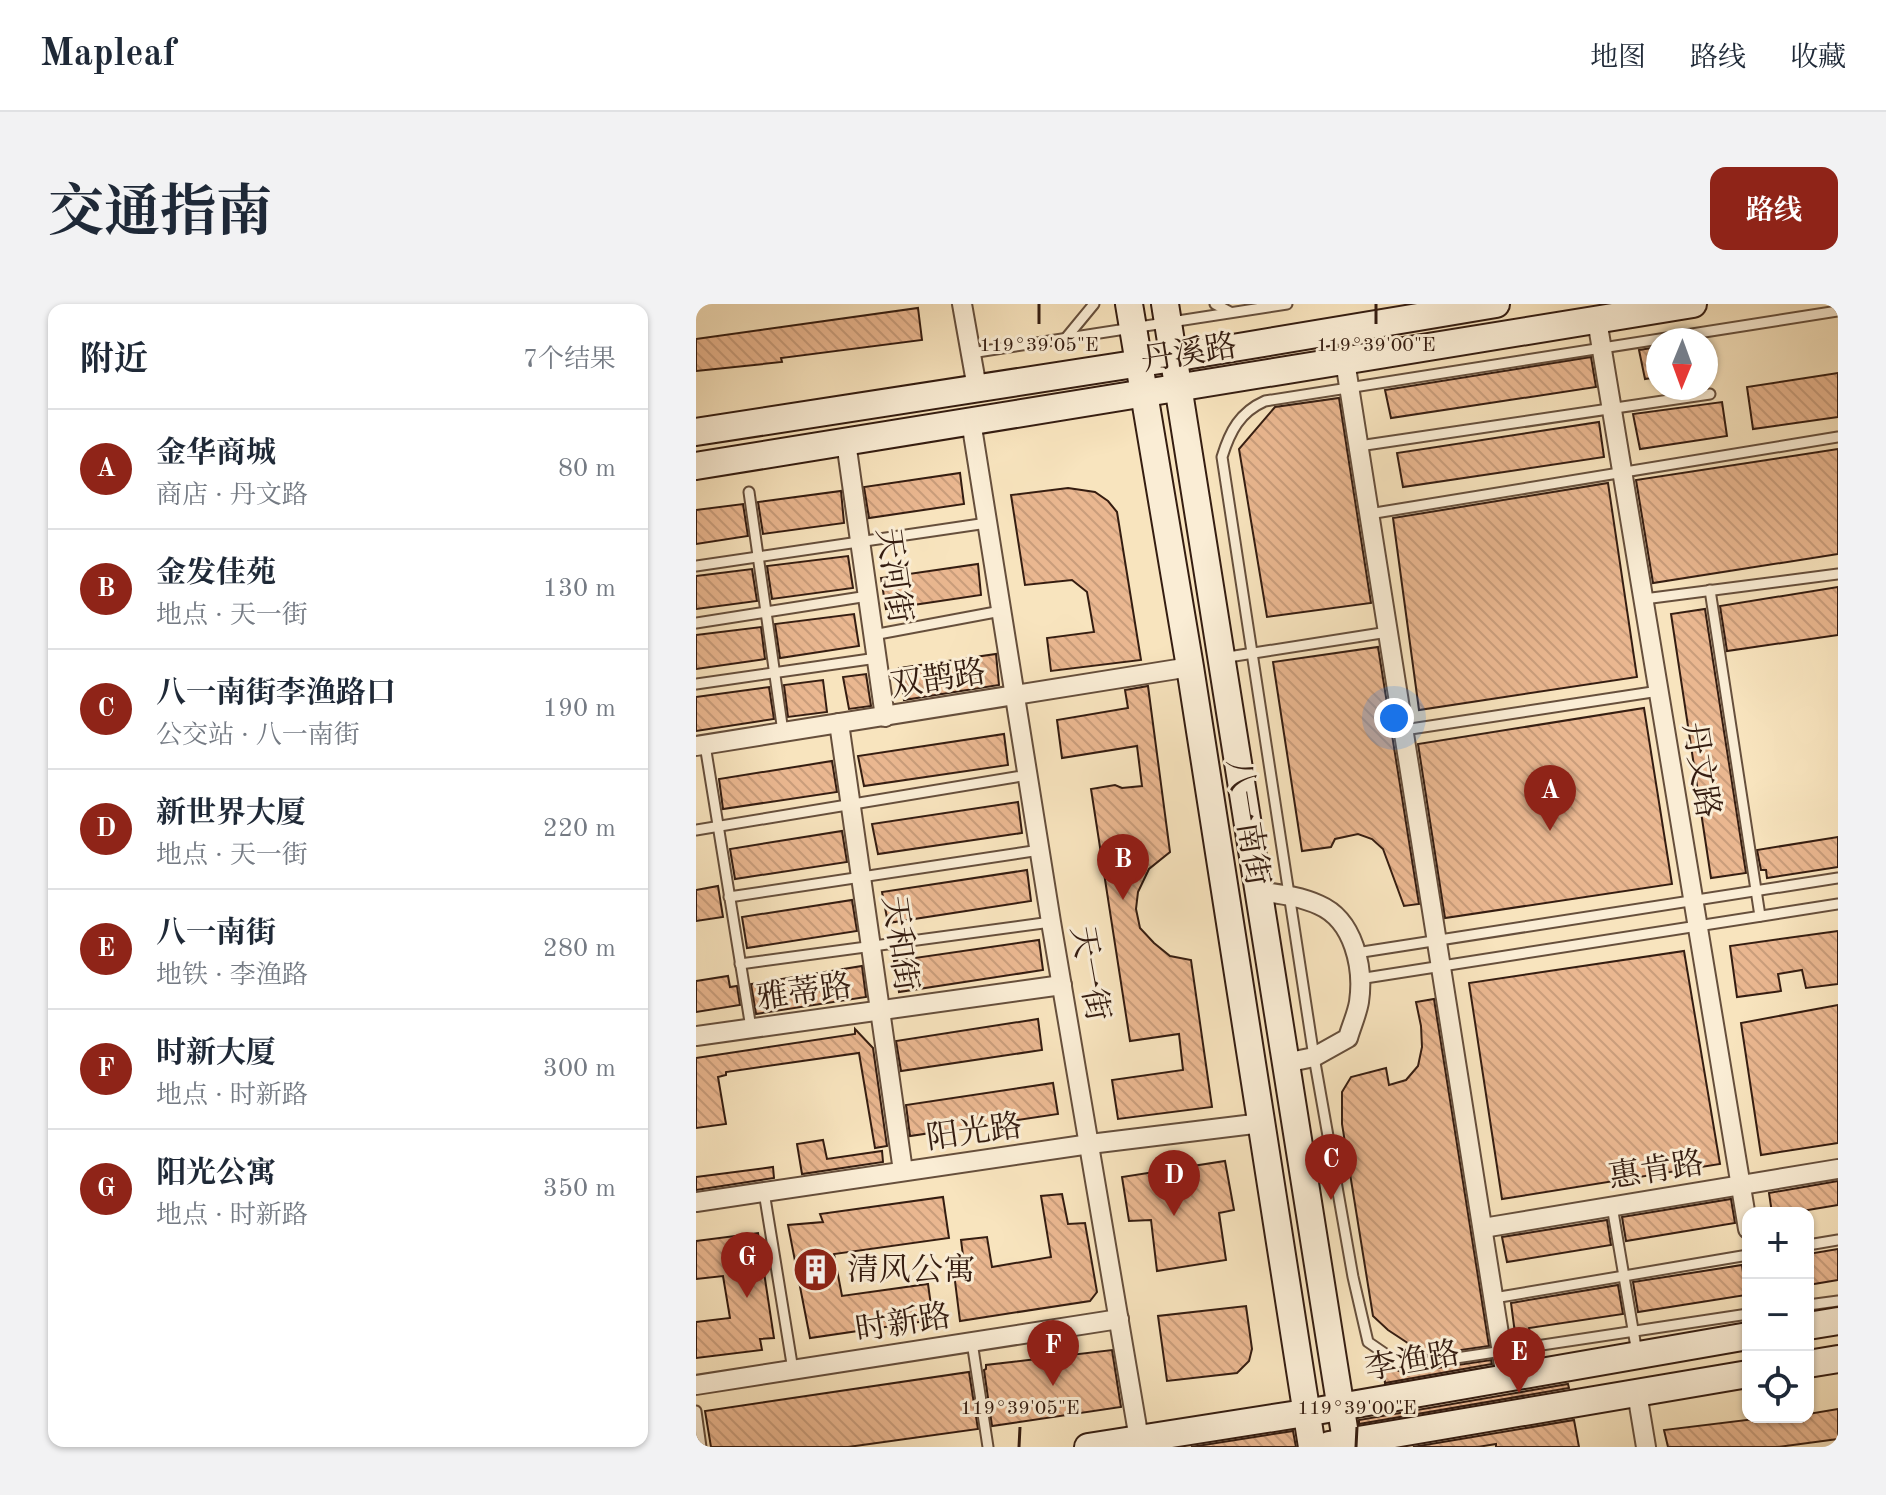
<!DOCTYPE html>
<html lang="zh">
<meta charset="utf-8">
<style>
body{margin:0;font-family:"Old Standard TT","Noto Serif SC",serif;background:#f2f2f3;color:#1f2937}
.controls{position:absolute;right:24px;bottom:24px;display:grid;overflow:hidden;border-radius:16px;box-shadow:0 2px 6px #0004}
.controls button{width:72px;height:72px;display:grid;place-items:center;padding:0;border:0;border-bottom:2px solid #e0e1e3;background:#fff;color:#1f2937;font:40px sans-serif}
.compass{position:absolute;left:950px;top:24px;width:72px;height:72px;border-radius:50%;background:#fff;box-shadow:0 2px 6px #0004;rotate:181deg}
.you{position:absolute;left:698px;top:414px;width:28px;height:28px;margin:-20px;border:6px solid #fff;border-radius:50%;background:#1a73e8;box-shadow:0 0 0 12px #1a73e833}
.badge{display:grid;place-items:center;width:52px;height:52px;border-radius:50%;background:#8f2418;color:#fff;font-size:26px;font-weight:700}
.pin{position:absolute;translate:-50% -66px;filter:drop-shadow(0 2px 4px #0008)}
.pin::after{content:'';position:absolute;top:42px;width:28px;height:24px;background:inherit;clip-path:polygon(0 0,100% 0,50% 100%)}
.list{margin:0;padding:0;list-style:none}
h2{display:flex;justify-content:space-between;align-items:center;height:104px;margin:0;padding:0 32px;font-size:34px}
h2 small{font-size:26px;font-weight:400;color:#747a83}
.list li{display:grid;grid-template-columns:52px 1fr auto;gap:24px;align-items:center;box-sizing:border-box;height:120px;padding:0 32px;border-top:2px solid #e0e1e3}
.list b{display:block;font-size:30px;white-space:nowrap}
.list p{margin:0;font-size:26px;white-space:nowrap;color:#747a83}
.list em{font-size:26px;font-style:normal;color:#747a83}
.icon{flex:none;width:44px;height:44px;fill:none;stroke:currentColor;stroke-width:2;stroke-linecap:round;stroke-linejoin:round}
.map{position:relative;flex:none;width:1142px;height:1143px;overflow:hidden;border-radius:16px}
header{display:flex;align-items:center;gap:48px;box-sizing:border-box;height:112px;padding:0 40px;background:#fff;border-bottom:2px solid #e0e1e3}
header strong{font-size:38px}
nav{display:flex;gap:44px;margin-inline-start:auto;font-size:28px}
.intro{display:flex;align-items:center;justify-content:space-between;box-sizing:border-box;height:192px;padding:0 48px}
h1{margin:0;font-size:56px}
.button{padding:20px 36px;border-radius:16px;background:#8f2418;color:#fff;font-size:28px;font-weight:700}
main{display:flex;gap:48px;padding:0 48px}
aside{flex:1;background:#fff;border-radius:16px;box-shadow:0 2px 6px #0004}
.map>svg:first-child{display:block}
.building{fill:url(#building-back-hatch);stroke:#351d11;stroke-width:2}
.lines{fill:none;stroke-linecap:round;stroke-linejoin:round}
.lane-casing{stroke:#664f3c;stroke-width:13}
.street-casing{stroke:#664f3c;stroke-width:22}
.secondary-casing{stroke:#351d11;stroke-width:30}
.lane{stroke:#faedd5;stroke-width:9}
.street{stroke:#faedd5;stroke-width:18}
.secondary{stroke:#faedd5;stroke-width:26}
.ticks{fill:none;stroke:#351d11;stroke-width:3}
.labels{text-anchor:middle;stroke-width:6;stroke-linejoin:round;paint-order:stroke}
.street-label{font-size:32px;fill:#351d11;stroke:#faedd5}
.poi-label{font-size:32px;fill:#351d11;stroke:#faedd5;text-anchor:start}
.ticks-label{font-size:20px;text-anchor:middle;fill:#351d11;stroke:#faedd5;stroke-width:6;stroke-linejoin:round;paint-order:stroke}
</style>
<header>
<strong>Mapleaf</strong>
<nav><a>地图</a><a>路线</a><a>收藏</a></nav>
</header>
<div class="intro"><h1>交通指南</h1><a class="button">路线</a></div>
<main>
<aside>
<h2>附近<small>7个结果</small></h2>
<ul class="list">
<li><span class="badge">A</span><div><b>金华商城</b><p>商店 · 丹文路</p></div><em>80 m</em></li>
<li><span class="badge">B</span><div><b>金发佳苑</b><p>地点 · 天一街</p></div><em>130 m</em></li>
<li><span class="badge">C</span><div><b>八一南街李渔路口</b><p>公交站 · 八一南街</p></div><em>190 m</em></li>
<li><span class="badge">D</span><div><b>新世界大厦</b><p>地点 · 天一街</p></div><em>220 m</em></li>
<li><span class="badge">E</span><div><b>八一南街</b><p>地铁 · 李渔路</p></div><em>280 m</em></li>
<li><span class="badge">F</span><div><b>时新大厦</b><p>地点 · 时新路</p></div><em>300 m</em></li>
<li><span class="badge">G</span><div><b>阳光公寓</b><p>地点 · 时新路</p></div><em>350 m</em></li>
</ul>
</aside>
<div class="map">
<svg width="1142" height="1143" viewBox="0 0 1142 1143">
<defs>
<pattern id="building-back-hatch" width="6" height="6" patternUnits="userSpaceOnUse" patternTransform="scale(2)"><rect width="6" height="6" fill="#eab790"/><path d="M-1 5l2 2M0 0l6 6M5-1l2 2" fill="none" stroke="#c99d7b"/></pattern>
</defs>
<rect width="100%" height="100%" fill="#f8e4be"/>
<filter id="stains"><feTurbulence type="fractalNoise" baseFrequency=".0025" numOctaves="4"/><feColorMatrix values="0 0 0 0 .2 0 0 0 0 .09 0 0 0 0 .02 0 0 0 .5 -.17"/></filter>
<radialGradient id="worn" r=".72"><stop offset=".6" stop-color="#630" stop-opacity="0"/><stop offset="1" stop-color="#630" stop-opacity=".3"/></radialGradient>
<!-- building -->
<g class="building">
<path d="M 222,4 L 226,36 L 85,54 L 86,58 L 0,67 L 0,35 Z"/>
<path d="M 962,43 L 962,73 L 949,75 L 943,46 Z"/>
<path d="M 895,53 L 900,83 L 695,114 L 689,86 Z"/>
<path d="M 1142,69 L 1142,113 L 1057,125 L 1051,83 Z"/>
<path d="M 643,94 L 675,299 L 571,313 L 543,145 L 579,103 Z"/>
<path d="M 1026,98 L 1031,132 L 944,145 L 937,110 Z"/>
<path d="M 903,118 L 908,153 L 707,183 L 701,149 Z"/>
<path d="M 1142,145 L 1142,250 L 957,279 L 940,176 Z"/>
<path d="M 264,169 L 268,200 L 173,214 L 168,183 Z"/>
<path d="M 912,179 L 941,373 L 723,406 L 697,214 Z"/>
<path d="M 372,184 L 399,188 L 412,197 L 421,208 L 445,356 L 355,367 L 351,334 L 398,328 L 391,288 L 376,276 L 329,281 L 315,191 Z"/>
<path d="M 145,187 L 148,219 L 67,230 L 62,198 Z"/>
<path d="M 47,200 L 52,232 L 0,240 L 0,206 Z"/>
<path d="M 152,252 L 157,284 L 76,295 L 71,262 Z"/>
<path d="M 282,260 L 285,291 L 190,305 L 185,274 Z"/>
<path d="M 56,265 L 61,297 L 0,305 L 0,272 Z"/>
<path d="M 1142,283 L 1142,331 L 1031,347 L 1024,302 Z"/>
<path d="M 1009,305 L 1050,569 L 1015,574 L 975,310 Z"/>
<path d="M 158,310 L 163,342 L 84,354 L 79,320 Z"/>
<path d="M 65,323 L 69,355 L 0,365 L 0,331 Z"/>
<path d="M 682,343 L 723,600 L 708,602 L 687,545 L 676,535 L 662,530 L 639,535 L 635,543 L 606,547 L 577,358 Z"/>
<path d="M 300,350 L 303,381 L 208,396 L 203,364 Z"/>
<path d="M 170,370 L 175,402 L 153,405 L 147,373 Z"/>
<path d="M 127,376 L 131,408 L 92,413 L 88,381 Z"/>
<path d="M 452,382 L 474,548 L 453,565 L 442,588 L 440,605 L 444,624 L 458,639 L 474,652 L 495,656 L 516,803 L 422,815 L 416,776 L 487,766 L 483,730 L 434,737 L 395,485 L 419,481 L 426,484 L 446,482 L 441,442 L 366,454 L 361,416 L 432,404 L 429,386 Z"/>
<path d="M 73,383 L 78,415 L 0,427 L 0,393 Z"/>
<path d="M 948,404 L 976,580 L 749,614 L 722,440 Z"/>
<path d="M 308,430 L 312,461 L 168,482 L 162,452 Z"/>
<path d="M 136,457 L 141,488 L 27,505 L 23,475 Z"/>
<path d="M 322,498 L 326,529 L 182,550 L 176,520 Z"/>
<path d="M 146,527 L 151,558 L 39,575 L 34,545 Z"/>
<path d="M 1142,533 L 1142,563 L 1071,574 L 1070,566 L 1065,566 L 1061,546 Z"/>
<path d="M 331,566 L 335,597 L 192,619 L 186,588 Z"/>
<path d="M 22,582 L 27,613 L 0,617 L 0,586 Z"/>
<path d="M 156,596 L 161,627 L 51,644 L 46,613 Z"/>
<path d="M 1142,627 L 1142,680 L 1110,684 L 1106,666 L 1082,670 L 1085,687 L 1041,693 L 1034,642 Z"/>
<path d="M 343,636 L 347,666 L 203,688 L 198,657 Z"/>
<path d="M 988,647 L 1024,860 L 806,895 L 773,679 Z"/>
<path d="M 166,662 L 170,693 L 60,710 L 55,680 Z"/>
<path d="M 32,672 L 34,683 L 41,682 L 44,701 L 0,708 L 0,677 Z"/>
<path d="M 738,695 L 793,1042 L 730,1051 L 692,1026 L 677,1012 L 646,820 L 646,788 L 655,773 L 690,764 L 693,781 L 710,776 L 722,762 L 726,743 L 725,722 L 720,698 Z"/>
<path d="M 1142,701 L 1142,839 L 1065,851 L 1045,719 Z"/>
<path d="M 342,715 L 346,746 L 205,767 L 200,737 Z"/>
<path d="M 159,725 L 177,744 L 191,842 L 179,844 L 163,749 L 30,768 L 30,771 L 22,773 L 30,820 L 0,824 L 0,754 L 159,730 Z"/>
<path d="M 357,779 L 362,810 L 214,832 L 210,801 Z"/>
<path d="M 127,836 L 131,855 L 186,847 L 187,858 L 106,870 L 101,840 Z"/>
<path d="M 529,857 L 538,906 L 523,909 L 530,956 L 461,967 L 455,916 L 433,917 L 426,873 Z"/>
<path d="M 77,863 L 78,874 L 0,886 L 0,873 Z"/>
<path d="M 1142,877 L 1142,901 L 1094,909 L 1076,909 L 1073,889 Z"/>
<path d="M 366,890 L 372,920 L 389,919 L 401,988 L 394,997 L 264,1017 L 258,969 L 269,967 L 265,936 L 291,933 L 296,963 L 355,953 L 345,892 Z"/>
<path d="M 247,893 L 253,934 L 138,950 L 146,992 L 232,980 L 237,1016 L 114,1034 L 92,921 L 127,918 L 124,910 Z"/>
<path d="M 1035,895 L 1039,919 L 930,937 L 926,913 Z"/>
<path d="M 911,916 L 915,941 L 811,958 L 806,933 Z"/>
<path d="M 62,929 L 78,1034 L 64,1035 L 66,1046 L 0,1054 L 0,1018 L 34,1014 L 27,972 L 0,975 L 0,937 Z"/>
<path d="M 1142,945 L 1142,976 L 1112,981 L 1112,950 Z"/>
<path d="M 1046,961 L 1050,991 L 942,1008 L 937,978 Z"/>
<path d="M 922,981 L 927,1010 L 833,1024 L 835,1035 L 820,1037 L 815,999 Z"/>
<path d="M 550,1002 L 556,1045 L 553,1057 L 541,1069 L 471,1077 L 462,1012 Z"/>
<path d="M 416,1046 L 425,1103 L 296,1122 L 288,1066 L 290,1065 L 290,1061 Z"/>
<path d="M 795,1056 L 796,1060 L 689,1079 L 687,1065 L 696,1064 L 708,1069 Z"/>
<path d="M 273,1068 L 282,1125 L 152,1143 L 15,1143 L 9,1107 Z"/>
<path d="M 872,1080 L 873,1084 L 663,1120 L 663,1116 Z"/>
<path d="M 1142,1105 L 1142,1135 L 1082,1143 L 972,1143 L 968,1126 L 1075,1113 L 1076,1116 L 1112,1113 L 1112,1110 Z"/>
<path d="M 878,1116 L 883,1143 L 800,1143 L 800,1140 L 782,1143 L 717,1143 Z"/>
<path d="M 597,1127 L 600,1143 L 495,1143 Z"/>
</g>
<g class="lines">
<defs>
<g id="lane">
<path d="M 519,0 L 534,8"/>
<path d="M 370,34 L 398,0"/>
<path d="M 275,49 L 591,0"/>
<path d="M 663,142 L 1014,90"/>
<path d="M 53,188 L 87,428"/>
<path d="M 673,210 L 1142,133"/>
<path d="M 0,262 L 291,219"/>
<path d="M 1014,286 L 1064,612"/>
<path d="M 948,295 L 1142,270"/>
<path d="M 0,319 L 172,292"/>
<path d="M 177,331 L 305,307"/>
<path d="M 526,354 L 692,328"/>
<path d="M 0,380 L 181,354"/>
<path d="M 708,426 L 963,387"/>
<path d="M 9,441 L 55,724"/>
<path d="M 0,526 L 332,471"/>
<path d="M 33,593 L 344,546"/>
<path d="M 660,649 L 1142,574"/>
<path d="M 44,660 L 355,618"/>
<path d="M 663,675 L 1142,600"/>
<path d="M 68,888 L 97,1066"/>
<path d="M 916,902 L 941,1049"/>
<path d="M 1112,941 L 1142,936"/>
<path d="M 798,994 L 1052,951"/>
<path d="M 1112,1001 L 1142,997"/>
<path d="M 1052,1010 L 707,1062 L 672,1038 L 657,973 L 618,753 L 526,153 C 534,127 544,108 569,97 L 1142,7"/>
<path d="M 276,1038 L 292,1143"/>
<path d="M 0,1107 L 5,1143"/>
</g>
<g id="street">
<path d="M 266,0 L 281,84"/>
<path d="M 901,16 L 1052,925"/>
<path d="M 649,57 L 810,1074"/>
<path d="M 275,117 L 355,618 L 443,1135"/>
<path d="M 150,138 L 189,413"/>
<path d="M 143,419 L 207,867"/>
<path d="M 0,442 L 494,363"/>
<path d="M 562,587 C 582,590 603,592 623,601 C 658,616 668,664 663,698 C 661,710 655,723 652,734 L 618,753 L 589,759"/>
<path d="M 0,732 L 366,681"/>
<path d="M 0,898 L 394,840 L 566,819"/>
<path d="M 787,924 L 1142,865"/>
<path d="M 0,1081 L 423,1015"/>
<path d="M 941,1089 L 950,1143"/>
</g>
<g id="secondary">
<path d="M 433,0 L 494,363 L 616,1143"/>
<path d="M 469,0 L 651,1143"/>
<path d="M 0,128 L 477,54 L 800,0"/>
<path d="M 0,162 L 997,0"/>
<path d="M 1112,1022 L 1142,1017"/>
<path d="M 1112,1060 L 1142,1055"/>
<path d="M 633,1141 L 1052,1070"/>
<path d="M 392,1143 L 609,1109 L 1052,1032"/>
</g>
</defs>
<!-- lane casing -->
<use href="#lane" class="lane-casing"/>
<!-- street casing -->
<use href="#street" class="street-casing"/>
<!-- secondary casing -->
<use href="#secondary" class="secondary-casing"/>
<!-- lane -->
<use href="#lane" class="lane"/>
<!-- street -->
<use href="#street" class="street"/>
<!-- secondary -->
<use href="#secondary" class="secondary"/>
</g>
<!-- ticks -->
<path class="ticks" d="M 343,20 L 343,0M 680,20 L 680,0M 323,1143 L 324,1123M 660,1143 L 661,1123"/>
<!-- icons -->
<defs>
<symbol id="building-disc" viewBox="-11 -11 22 22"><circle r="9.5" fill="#8f2418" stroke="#faedd5"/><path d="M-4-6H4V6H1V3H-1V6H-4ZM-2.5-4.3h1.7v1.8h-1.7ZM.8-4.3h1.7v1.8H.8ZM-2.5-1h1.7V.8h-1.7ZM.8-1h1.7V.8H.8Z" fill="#fff"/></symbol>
</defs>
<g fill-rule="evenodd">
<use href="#building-disc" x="94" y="940" width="51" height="51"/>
</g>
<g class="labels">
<!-- street labels -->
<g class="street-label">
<text transform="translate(493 48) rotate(-9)" y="11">丹溪路</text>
<text transform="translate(199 271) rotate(82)" y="11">天河街</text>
<text transform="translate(242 374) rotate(-9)" y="11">双鹊路</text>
<text transform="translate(1006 466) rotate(81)" y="11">丹文路</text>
<text transform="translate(553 518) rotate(81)" y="11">八一南街</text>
<text transform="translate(205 639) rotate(82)" y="11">天和街</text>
<text transform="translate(395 669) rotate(80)" y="11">天一街</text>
<text transform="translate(108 687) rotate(-8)" y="11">雅蒂路</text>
<text transform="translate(278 827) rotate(-8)" y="11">阳光路</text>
<text transform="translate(960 865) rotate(-9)" y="11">惠肯路</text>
<text transform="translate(207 1018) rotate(-9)" y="11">时新路</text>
<text transform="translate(716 1056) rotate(-10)" y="11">李渔路</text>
</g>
<!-- poi labels -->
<g class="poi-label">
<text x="151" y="976">清风公寓</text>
</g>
</g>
<g class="ticks-label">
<text x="343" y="47">119°39'05"E</text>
<text x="680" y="47">119°39'00"E</text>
<text x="324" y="1110">119°39'05"E</text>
<text x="661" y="1110">119°39'00"E</text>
</g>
<rect width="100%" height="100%" filter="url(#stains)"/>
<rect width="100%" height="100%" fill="url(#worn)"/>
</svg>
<div class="controls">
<button>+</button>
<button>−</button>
<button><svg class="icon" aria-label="locate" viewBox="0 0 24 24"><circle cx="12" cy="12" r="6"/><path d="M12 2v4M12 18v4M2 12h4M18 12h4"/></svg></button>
</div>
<svg class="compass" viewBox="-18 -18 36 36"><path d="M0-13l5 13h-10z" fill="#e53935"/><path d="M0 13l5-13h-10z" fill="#747a83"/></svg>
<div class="you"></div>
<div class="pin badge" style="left:854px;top:527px">A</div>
<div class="pin badge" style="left:427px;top:596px">B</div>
<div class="pin badge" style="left:635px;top:896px">C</div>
<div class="pin badge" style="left:478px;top:912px">D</div>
<div class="pin badge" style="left:823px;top:1089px">E</div>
<div class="pin badge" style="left:357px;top:1082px">F</div>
<div class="pin badge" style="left:51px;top:994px">G</div>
</div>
</main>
